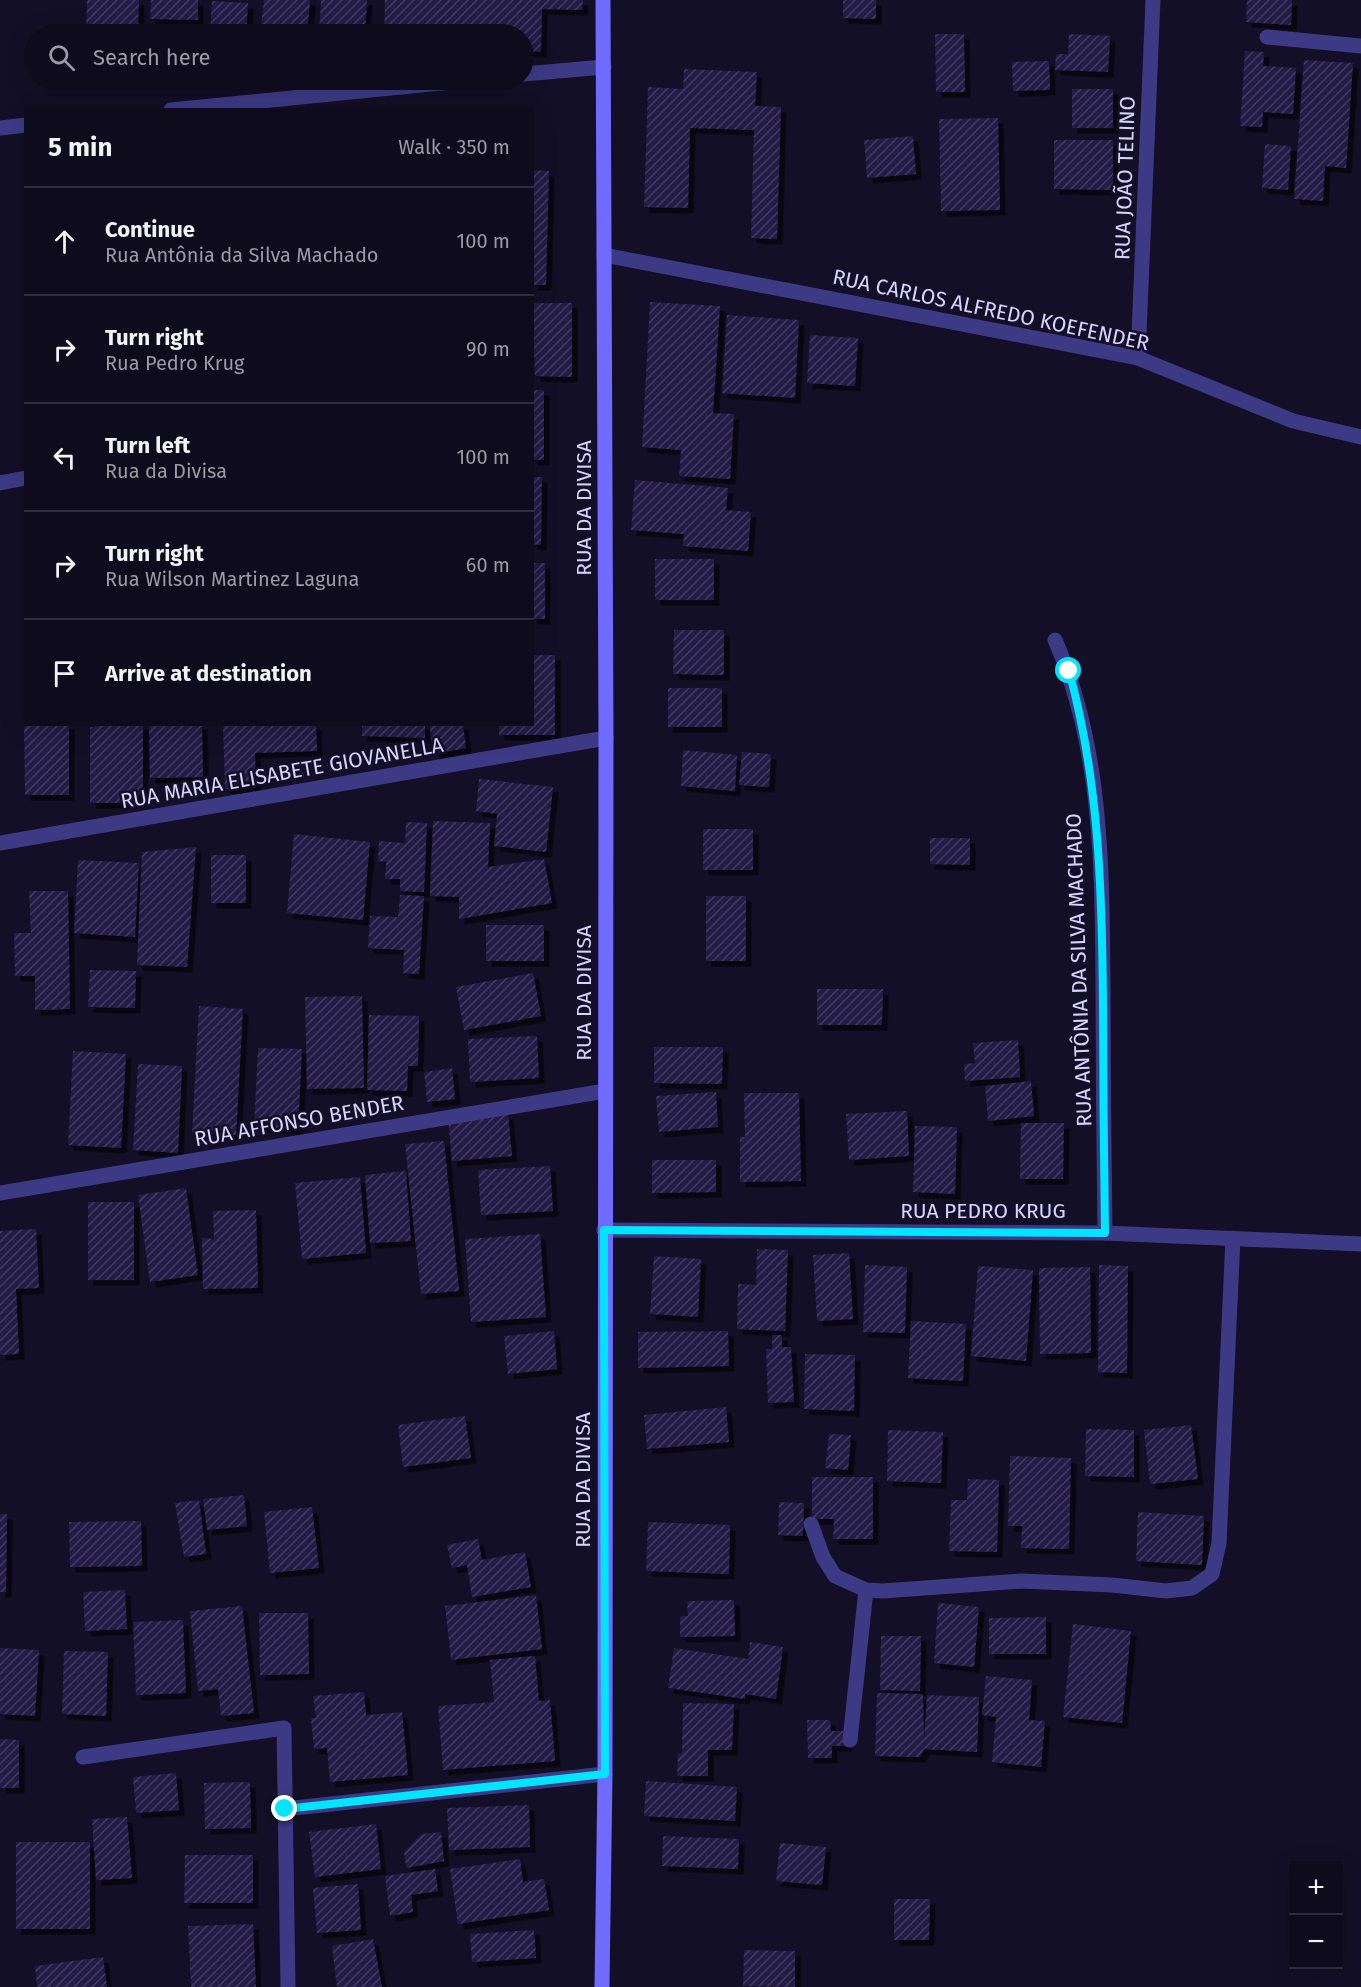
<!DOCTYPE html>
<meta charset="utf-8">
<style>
body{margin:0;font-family:"Fira Sans",sans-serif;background:#1c1929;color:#f1f3f6}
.controls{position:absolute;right:18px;bottom:18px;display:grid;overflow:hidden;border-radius:0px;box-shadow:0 6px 24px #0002}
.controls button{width:54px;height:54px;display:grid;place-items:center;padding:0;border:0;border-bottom:2px solid #2e2b3b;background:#0e0b1c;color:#f1f3f6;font:30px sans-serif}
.stop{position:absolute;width:18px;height:18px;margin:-14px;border:4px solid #00e5ff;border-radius:50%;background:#fff}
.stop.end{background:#00e5ff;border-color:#fff;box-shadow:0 2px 6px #0008}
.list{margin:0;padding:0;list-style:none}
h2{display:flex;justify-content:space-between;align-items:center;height:78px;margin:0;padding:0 24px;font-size:26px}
h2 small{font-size:20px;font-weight:400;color:#9b9ba3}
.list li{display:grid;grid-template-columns:39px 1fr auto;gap:18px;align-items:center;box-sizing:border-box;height:108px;padding:0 24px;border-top:2px solid #2e2b3b}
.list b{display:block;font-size:22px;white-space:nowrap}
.list p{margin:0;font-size:20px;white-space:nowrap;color:#9b9ba3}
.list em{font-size:20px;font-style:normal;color:#9b9ba3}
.icon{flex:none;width:33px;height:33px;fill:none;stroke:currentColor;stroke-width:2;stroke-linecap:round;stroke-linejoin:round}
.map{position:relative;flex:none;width:1361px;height:1987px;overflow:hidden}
.search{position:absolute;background:#0e0b1c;box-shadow:0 6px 24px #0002;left:24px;top:24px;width:510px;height:66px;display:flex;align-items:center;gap:15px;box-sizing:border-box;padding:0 21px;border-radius:33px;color:#9b9ba3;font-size:22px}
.panel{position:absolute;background:#0e0b1c;box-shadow:0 6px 24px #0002;left:24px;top:108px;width:510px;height:618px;border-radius:0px}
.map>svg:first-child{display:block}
.building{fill:url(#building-hatch);filter:url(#shadow)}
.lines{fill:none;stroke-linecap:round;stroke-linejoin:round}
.street{stroke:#3d3a85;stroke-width:15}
.secondary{stroke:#6f6bff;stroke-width:15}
.route{stroke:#00e5ff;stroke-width:8}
.labels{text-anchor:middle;stroke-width:5;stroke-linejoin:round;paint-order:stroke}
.street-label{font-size:21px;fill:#d9d4ff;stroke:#130f26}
</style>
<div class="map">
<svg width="1361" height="1987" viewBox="0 0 1361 1987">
<defs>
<pattern id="building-hatch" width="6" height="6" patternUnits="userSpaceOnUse" patternTransform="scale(1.5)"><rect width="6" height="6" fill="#241b47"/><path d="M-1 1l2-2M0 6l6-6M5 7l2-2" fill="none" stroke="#433b63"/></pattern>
<filter id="shadow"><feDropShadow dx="5.5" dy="5.5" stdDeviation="0" flood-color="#0009"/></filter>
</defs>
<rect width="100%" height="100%" fill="#130f26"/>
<!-- building -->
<g class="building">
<path d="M 87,0 L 139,0 L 138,34 L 86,34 Z"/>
<path d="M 151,0 L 198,0 L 198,20 L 150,19 Z"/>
<path d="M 264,0 L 310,0 L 307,34 L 260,34 Z"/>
<path d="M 321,0 L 367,0 L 365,34 L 319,34 Z"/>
<path d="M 385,0 L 583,0 L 582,10 L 542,9 L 541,52 L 524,51 L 524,34 L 384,34 Z"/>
<path d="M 843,0 L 876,0 L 876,19 L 843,18 Z"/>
<path d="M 1247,0 L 1292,0 L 1291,25 L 1246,22 Z"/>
<path d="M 212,1 L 248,3 L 246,34 L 210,34 Z"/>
<path d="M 935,34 L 964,34 L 965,92 L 936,92 Z"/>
<path d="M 1069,34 L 1110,36 L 1108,72 L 1055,70 L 1056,54 L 1068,54 Z"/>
<path d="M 1245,51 L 1264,52 L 1263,66 L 1296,68 L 1293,114 L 1263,112 L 1262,127 L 1240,126 Z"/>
<path d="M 1304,60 L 1353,63 L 1346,168 L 1325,166 L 1323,201 L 1294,199 Z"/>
<path d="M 1049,61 L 1050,90 L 1013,91 L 1012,62 Z"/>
<path d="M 684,69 L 757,72 L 755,106 L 781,107 L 777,239 L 751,238 L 754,130 L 690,128 L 688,208 L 644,207 L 648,87 L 683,89 Z"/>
<rect x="1072" y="89" width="41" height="39"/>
<path d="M 998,118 L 1000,210 L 941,211 L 939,119 Z"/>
<path d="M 913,136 L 916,174 L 867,178 L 864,140 Z"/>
<path d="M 1054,140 L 1113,140 L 1113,190 L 1054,189 Z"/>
<path d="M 1265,144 L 1291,146 L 1288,190 L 1262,188 Z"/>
<path d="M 532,170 L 549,171 L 546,285 L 532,285 Z"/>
<path d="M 650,302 L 720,306 L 713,413 L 734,414 L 730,479 L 679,476 L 681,450 L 642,447 Z"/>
<path d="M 532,303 L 572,303 L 572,377 L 535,376 Z"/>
<path d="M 727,315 L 799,320 L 795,398 L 722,393 Z"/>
<path d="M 810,335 L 858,338 L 855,386 L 807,383 Z"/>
<rect x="532" y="390" width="12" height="70"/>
<path d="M 532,477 L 542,477 L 541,545 L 532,544 Z"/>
<path d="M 635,480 L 728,488 L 726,510 L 751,512 L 748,551 L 683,546 L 684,534 L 631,530 Z"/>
<rect x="655" y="559" width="59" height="41"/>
<rect x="532" y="563" width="13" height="56"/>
<path d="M 674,630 L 724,630 L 724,675 L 673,674 Z"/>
<path d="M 532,655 L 555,655 L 555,735 L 499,735 L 499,724 L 532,724 Z"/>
<rect x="668" y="688" width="54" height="39"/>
<path d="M 24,724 L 69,724 L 69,795 L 25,795 Z"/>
<path d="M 94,724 L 143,724 L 143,795 L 132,795 L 132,803 L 90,803 L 90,727 L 94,727 Z"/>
<path d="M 149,724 L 202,724 L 203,777 L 150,778 Z"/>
<path d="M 223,724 L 316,724 L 317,751 L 255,753 L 256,788 L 225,789 Z"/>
<path d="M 362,724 L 425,724 L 425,738 L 362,736 Z"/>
<path d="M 429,724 L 463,724 L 466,748 L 434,754 Z"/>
<path d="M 683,750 L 737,755 L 735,791 L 681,786 Z"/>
<path d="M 742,752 L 771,754 L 769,787 L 739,785 Z"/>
<path d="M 479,779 L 553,787 L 546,852 L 494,846 L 497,814 L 476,811 Z"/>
<path d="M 433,821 L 490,823 L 488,867 L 544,859 L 552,903 L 459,919 L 459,897 L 430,896 Z"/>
<path d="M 406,822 L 427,823 L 424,892 L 400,891 L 400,879 L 385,879 L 386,862 L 378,861 L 379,841 L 405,843 Z"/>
<rect x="703" y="829" width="50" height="41"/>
<path d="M 294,834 L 370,842 L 363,920 L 287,913 Z"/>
<path d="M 930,838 L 970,838 L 970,865 L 930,864 Z"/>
<path d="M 196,847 L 187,967 L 137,965 L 142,852 Z"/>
<rect x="211" y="855" width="35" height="48"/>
<path d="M 78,860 L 139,863 L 135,937 L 74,933 Z"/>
<path d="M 29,891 L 68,891 L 70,1009 L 35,1010 L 35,976 L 15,976 L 14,933 L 31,933 Z"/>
<path d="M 400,895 L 424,896 L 419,974 L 403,973 L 404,950 L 368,948 L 370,916 L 398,917 Z"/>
<rect x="706" y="896" width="40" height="65"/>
<rect x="486" y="925" width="58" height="36"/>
<path d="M 90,970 L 136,971 L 135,1008 L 88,1007 Z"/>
<path d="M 533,973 L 541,1016 L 464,1030 L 456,987 Z"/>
<path d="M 817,989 L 883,989 L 882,1025 L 817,1025 Z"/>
<path d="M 362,996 L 364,1088 L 307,1089 L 305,997 Z"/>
<path d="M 199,1006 L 243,1009 L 236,1135 L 192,1133 Z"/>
<path d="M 369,1015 L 419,1016 L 418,1066 L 408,1066 L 407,1091 L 367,1090 Z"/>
<path d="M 537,1036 L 539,1078 L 470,1082 L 468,1039 Z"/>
<path d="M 1018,1040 L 1020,1077 L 965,1081 L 964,1064 L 975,1063 L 973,1043 Z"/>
<path d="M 654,1047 L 723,1047 L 722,1084 L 654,1083 Z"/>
<path d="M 258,1048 L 302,1049 L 298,1129 L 254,1127 Z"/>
<path d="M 73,1051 L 126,1054 L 121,1148 L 68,1145 Z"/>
<path d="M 138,1064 L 182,1066 L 178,1153 L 133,1150 Z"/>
<path d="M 452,1068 L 455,1099 L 427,1102 L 424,1072 Z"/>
<path d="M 1031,1081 L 1034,1116 L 988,1121 L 985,1086 Z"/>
<path d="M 716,1092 L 718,1127 L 659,1132 L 656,1096 Z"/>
<path d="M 744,1093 L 799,1093 L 801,1181 L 740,1182 L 740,1137 L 745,1137 Z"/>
<path d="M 907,1111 L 909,1156 L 849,1160 L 846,1114 Z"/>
<path d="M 508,1114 L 512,1156 L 452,1161 L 448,1119 Z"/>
<path d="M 1021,1123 L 1064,1123 L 1063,1179 L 1020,1179 Z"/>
<path d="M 915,1126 L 957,1127 L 955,1194 L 913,1192 Z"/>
<path d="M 444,1141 L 459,1291 L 421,1294 L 405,1144 Z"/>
<path d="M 652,1160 L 716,1160 L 716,1192 L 652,1193 Z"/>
<path d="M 550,1166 L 553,1211 L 481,1215 L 478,1170 Z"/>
<path d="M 406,1171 L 411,1241 L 370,1243 L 365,1175 Z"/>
<path d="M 360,1177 L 366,1253 L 302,1259 L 295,1183 Z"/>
<path d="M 186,1188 L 198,1275 L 150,1282 L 138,1195 Z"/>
<rect x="88" y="1202" width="46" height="78"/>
<path d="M 256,1210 L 258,1288 L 203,1289 L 202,1238 L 214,1239 L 213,1211 Z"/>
<path d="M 36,1229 L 39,1288 L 16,1289 L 19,1354 L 0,1355 L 0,1231 Z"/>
<path d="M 540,1234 L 546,1317 L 471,1322 L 465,1239 Z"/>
<path d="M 757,1249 L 788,1250 L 785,1331 L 737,1329 L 738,1284 L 756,1285 Z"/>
<path d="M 849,1253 L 853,1319 L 817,1321 L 813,1255 Z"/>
<path d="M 654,1256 L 701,1259 L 698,1317 L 650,1314 Z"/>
<path d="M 865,1265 L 907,1267 L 905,1333 L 863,1332 Z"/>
<path d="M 1099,1265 L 1128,1266 L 1127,1373 L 1098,1372 Z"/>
<path d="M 978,1266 L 1033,1270 L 1026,1361 L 971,1356 Z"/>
<path d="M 1090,1267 L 1091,1353 L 1040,1354 L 1039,1268 Z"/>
<path d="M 911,1321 L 966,1324 L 963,1381 L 908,1378 Z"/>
<path d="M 554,1331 L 557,1369 L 508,1374 L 504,1336 Z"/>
<path d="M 728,1331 L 729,1366 L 638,1368 L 638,1332 Z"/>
<path d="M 772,1335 L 782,1335 L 782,1347 L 791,1347 L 794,1402 L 768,1403 L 766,1349 L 772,1349 Z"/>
<path d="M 805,1354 L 855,1355 L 854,1411 L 804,1409 Z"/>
<path d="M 726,1407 L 729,1442 L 647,1449 L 644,1415 Z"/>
<path d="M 465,1416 L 471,1458 L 403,1467 L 398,1425 Z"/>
<path d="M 1191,1425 L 1198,1479 L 1150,1484 L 1144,1430 Z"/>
<path d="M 1086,1429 L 1134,1430 L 1134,1477 L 1085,1476 Z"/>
<path d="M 888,1430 L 943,1432 L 941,1483 L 887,1481 Z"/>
<path d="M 829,1434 L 851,1435 L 848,1470 L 825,1468 Z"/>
<path d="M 1010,1456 L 1071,1458 L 1069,1549 L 1021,1548 L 1022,1526 L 1008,1526 Z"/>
<path d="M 812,1477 L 873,1477 L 873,1539 L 833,1539 L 834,1519 L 812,1519 Z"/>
<path d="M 968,1479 L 999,1480 L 997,1552 L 949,1551 L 951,1500 L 967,1500 Z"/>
<path d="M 244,1495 L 247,1526 L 207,1530 L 203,1499 Z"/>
<path d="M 199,1500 L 206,1554 L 184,1557 L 175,1503 Z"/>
<path d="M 779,1502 L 804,1503 L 803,1536 L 778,1535 Z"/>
<path d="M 312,1507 L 319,1568 L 270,1573 L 264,1512 Z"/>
<path d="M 1138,1512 L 1204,1516 L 1202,1565 L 1136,1561 Z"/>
<path d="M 0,1514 L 7,1514 L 6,1592 L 0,1592 Z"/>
<path d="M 141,1521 L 142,1566 L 70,1567 L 69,1522 Z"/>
<path d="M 648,1522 L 730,1525 L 729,1574 L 646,1571 Z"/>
<path d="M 478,1539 L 482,1560 L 525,1552 L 531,1587 L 472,1597 L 467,1565 L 452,1568 L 447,1545 Z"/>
<path d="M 125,1590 L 127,1629 L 85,1631 L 83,1592 Z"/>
<path d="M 536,1595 L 542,1649 L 451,1660 L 445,1606 Z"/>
<path d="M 734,1600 L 735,1636 L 680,1637 L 680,1616 L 688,1616 L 687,1601 Z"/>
<path d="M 938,1603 L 979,1607 L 974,1667 L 934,1663 Z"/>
<path d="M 242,1606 L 254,1713 L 221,1716 L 218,1689 L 198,1691 L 190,1611 Z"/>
<path d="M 259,1613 L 308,1613 L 309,1674 L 260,1675 Z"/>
<path d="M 1046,1617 L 1046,1654 L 989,1654 L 989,1618 Z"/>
<path d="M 183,1620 L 186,1693 L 136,1695 L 133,1622 Z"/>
<path d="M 1073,1624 L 1131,1631 L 1122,1723 L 1063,1717 Z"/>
<path d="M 881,1636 L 921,1636 L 920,1691 L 880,1690 Z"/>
<path d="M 750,1642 L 783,1647 L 776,1699 L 745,1694 L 745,1699 L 668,1688 L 674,1648 L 748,1659 Z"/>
<path d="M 0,1648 L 39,1650 L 35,1716 L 0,1714 Z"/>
<path d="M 64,1651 L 108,1652 L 106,1716 L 62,1714 Z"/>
<path d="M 535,1656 L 539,1701 L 550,1700 L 555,1761 L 443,1770 L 438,1706 L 494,1702 L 490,1660 Z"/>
<path d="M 986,1676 L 1032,1680 L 1029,1720 L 1045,1721 L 1041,1767 L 992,1762 L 996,1717 L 982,1715 Z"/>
<path d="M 364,1692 L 366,1715 L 402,1712 L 408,1775 L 330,1782 L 327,1748 L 314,1749 L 311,1718 L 316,1718 L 313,1696 Z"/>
<path d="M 877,1693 L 923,1694 L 924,1741 L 927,1695 L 979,1697 L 977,1752 L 924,1749 L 920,1757 L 875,1756 Z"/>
<path d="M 683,1703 L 734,1704 L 732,1750 L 708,1750 L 708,1776 L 677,1776 L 678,1753 L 682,1754 Z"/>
<path d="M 807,1720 L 830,1720 L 831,1731 L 846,1731 L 846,1746 L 832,1746 L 832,1758 L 808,1758 Z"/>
<path d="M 0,1739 L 19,1740 L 19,1788 L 0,1788 Z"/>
<path d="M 176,1773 L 179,1810 L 136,1813 L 133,1777 Z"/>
<path d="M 646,1781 L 737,1787 L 735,1821 L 644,1816 Z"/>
<path d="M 250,1782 L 251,1828 L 205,1829 L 204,1783 Z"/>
<path d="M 529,1805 L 530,1847 L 449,1850 L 447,1808 Z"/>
<path d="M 127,1817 L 132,1878 L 96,1880 L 92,1819 Z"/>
<path d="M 376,1824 L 381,1869 L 315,1877 L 309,1832 Z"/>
<path d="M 441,1832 L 444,1861 L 406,1868 L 404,1852 L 421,1834 Z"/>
<path d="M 663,1836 L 739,1839 L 738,1869 L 662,1866 Z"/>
<rect x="16" y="1842" width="74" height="87"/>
<path d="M 780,1843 L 826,1847 L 822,1885 L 776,1881 Z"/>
<path d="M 185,1855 L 253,1855 L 253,1903 L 184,1903 Z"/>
<path d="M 520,1859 L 523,1882 L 544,1879 L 549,1910 L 458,1924 L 450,1869 Z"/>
<path d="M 435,1869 L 438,1891 L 411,1895 L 413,1912 L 390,1916 L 385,1876 Z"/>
<path d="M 358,1884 L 361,1930 L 317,1933 L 313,1888 Z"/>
<path d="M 894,1899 L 930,1899 L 929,1940 L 894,1940 Z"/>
<path d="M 253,1924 L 256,1987 L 191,1987 L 188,1926 Z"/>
<path d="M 534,1930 L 536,1958 L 472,1962 L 470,1934 Z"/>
<path d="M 373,1939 L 382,1987 L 337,1987 L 332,1946 Z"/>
<path d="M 744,1950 L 795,1951 L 795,1987 L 743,1986 Z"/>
<path d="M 103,1957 L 107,1987 L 37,1987 L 35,1966 Z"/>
</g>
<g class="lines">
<!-- street -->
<g class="street">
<path d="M 1267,37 L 1361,46"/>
<path d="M 524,74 L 604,67"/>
<path d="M 171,110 L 471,80"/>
<path d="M 0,128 L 26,125"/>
<path d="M 604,255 L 1138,358 L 1293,421 L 1361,437"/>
<path d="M 1138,358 L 1153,0"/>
<path d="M 0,483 L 26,478"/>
<path d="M 1055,640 C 1103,748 1102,872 1103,988 C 1103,1070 1104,1151 1105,1233"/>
<path d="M 0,843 L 606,738"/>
<path d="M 0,1193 L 605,1091"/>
<path d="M 604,1230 L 1105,1233 L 1361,1244"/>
<path d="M 811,1524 L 823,1557 L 835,1576 L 866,1590 L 883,1591 L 1021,1581 L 1112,1585 L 1166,1591 L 1192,1588 L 1212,1574 L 1219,1543 L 1233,1238"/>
<path d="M 850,1740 L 866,1590"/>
<path d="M 83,1757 L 284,1728 L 288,1987"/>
<path d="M 285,1809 L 605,1774"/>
</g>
<!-- secondary -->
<path class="secondary" d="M 602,1987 L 605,1774 L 606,738 L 603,0"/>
</g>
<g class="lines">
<!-- route -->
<path class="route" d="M 285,1809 L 605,1774 L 604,1230 L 1105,1233 C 1104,1156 1103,1078 1103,1001 C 1102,889 1099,780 1069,671"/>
</g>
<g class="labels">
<!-- street labels -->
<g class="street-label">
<text transform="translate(1125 178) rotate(-88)" y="7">RUA JOÃO TELINO</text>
<text transform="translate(991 310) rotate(12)" y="7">RUA CARLOS ALFREDO KOEFENDER</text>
<text transform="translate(584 508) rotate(-90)" y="7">RUA DA DIVISA</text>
<text transform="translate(282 773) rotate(-10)" y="7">RUA MARIA ELISABETE GIOVANELLA</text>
<text transform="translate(1079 970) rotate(-92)" y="7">RUA ANTÔNIA DA SILVA MACHADO</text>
<text transform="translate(584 993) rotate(-90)" y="7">RUA DA DIVISA</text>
<text transform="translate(299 1121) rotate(-10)" y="7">RUA AFFONSO BENDER</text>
<text x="983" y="1218">RUA PEDRO KRUG</text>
<text transform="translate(583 1480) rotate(-90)" y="7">RUA DA DIVISA</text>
</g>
</g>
</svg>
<div class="controls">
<button>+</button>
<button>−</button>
</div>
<div class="stop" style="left:1069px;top:671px"></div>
<div class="stop end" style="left:285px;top:1809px"></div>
<div class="search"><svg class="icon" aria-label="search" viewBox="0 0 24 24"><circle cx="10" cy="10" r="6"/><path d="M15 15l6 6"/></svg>Search here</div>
<section class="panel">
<h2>5 min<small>Walk · 350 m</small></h2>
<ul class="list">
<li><svg class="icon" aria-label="ahead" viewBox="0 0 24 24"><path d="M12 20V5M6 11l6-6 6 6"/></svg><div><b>Continue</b><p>Rua Antônia da Silva Machado</p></div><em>100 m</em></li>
<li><svg class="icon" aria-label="right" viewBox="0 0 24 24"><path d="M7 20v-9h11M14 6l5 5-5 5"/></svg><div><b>Turn right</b><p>Rua Pedro Krug</p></div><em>90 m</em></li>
<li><svg class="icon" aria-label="left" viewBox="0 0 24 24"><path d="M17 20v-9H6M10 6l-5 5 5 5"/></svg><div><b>Turn left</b><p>Rua da Divisa</p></div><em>100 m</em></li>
<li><svg class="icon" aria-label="right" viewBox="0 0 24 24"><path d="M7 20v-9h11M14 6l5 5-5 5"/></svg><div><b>Turn right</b><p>Rua Wilson Martinez Laguna</p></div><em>60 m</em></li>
<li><svg class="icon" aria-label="arrive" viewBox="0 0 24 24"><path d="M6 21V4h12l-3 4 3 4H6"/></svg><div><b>Arrive at destination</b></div></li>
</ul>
</section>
</div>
